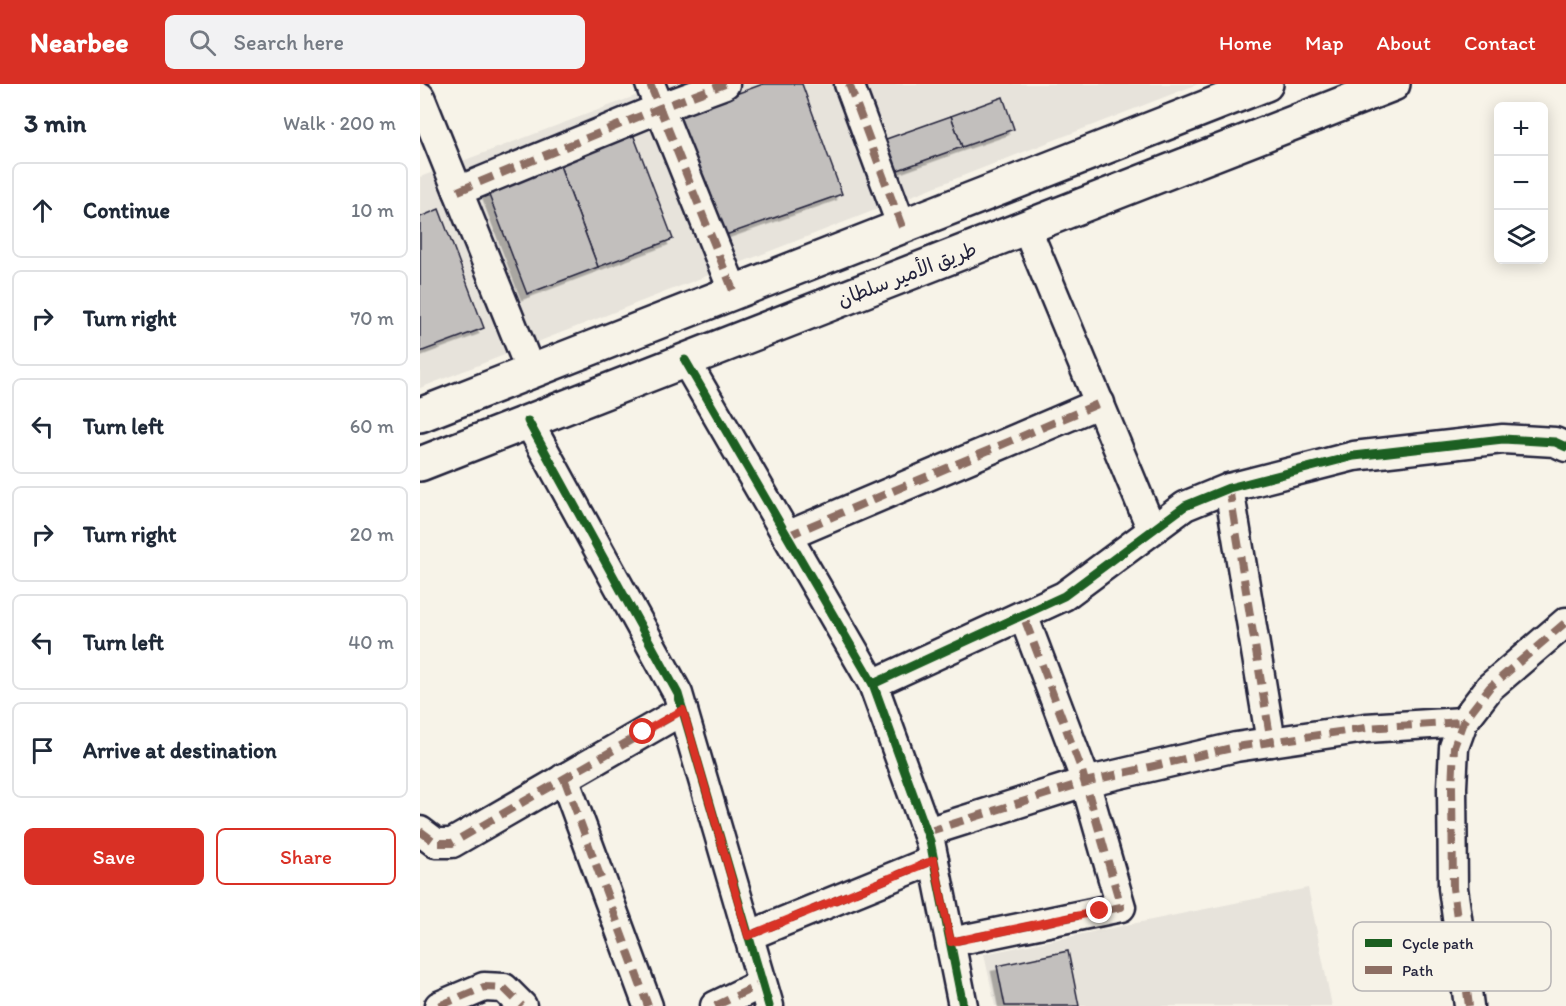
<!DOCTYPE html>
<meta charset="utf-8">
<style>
body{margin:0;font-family:Itim,"Playpen Sans Arabic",sans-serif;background:#f2f2f3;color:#1f2937}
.controls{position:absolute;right:18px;top:18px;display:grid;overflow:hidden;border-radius:9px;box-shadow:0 3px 15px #0003}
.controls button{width:54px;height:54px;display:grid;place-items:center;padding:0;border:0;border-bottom:2px solid #e0e1e3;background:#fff;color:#1f2937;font:30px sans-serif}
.stop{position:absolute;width:18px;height:18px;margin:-14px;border:4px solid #d93025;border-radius:50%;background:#fff}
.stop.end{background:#d93025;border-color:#fff;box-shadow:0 2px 6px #0008}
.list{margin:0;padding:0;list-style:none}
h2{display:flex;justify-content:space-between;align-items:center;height:78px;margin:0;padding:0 24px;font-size:26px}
h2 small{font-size:20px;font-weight:400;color:#747a83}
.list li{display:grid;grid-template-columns:39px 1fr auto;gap:18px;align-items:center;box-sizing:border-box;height:96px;margin:0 12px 12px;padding:0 12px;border:2px solid #e0e1e3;border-radius:9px}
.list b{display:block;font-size:22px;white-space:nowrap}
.list em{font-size:20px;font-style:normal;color:#747a83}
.actions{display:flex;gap:12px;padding:18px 24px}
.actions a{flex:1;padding:14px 0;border:2px solid #d93025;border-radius:9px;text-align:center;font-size:21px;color:#d93025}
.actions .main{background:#d93025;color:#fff}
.icon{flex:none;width:33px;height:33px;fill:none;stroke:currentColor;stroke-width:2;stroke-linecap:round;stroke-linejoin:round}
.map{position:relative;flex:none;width:1146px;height:922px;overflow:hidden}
header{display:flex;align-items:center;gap:36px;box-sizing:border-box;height:84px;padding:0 30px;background:#d93025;color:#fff}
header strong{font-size:28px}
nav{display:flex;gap:33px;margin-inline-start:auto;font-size:21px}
.search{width:420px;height:54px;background:#f2f2f3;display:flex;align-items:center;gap:15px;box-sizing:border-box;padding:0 21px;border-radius:9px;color:#747a83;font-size:22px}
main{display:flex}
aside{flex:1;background:#fff}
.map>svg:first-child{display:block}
.built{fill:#e7e3db}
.building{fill:#c2bfbd;stroke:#22223b;stroke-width:1.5;filter:url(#shadow)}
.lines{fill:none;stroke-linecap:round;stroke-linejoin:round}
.minor-casing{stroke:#22223b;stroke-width:33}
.highway-casing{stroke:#22223b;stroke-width:38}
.minor{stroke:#f7f3e8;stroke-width:28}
.highway{stroke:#f7f3e8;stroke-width:33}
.quiet{stroke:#8d6e63;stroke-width:8;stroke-dasharray:15 8;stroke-linecap:butt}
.cycleway-casing{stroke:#f7f3e8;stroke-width:13}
.cycleway{stroke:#1b5e20;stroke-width:9}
.route{stroke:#d93025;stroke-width:8}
.labels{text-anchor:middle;stroke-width:4.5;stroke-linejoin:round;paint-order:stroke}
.street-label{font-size:20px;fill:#22223b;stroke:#f7f3e8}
.key{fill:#f7f3e8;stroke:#b7b4b4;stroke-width:1.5}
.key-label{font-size:16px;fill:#22223b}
</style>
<header>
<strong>Nearbee</strong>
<div class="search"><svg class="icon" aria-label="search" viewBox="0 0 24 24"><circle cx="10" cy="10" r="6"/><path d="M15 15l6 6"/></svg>Search here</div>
<nav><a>Home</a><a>Map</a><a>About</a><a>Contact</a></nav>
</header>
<main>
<aside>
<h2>3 min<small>Walk · 200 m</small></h2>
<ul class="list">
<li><svg class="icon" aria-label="ahead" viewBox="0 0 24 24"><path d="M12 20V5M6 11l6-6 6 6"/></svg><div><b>Continue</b></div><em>10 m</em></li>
<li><svg class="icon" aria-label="right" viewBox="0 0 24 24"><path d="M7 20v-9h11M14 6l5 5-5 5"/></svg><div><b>Turn right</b></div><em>70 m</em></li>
<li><svg class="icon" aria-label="left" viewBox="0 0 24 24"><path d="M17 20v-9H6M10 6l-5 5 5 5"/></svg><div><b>Turn left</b></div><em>60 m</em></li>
<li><svg class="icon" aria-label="right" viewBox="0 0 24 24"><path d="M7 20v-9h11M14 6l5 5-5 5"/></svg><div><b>Turn right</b></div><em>20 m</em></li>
<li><svg class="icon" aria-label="left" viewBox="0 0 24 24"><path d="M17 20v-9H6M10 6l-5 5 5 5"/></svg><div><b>Turn left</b></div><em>40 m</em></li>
<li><svg class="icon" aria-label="arrive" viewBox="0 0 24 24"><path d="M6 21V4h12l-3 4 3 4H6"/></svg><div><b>Arrive at destination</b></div></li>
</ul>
<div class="actions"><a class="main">Save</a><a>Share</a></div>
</aside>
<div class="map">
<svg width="1146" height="922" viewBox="0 0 1146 922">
<defs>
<filter id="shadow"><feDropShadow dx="-5.5" dy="5.5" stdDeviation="0" flood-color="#0004"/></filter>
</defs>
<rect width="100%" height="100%" fill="#f7f3e8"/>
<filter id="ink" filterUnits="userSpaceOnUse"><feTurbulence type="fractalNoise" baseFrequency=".0167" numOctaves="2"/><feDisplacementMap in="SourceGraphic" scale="12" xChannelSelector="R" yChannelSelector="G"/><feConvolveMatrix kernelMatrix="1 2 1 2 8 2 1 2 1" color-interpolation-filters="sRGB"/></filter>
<g filter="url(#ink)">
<!-- built -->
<g class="built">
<path d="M 247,0 L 778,0 L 0,304 L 0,93 Z"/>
<path d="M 888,804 L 912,922 L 575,922 L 564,870 Z"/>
</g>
<!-- building -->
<g class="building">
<path d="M 343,0 L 382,0 L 422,110 L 300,153 L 256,32 Z"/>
<path d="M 583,13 L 594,45 L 542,63 L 531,32 Z"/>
<path d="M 531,32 L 542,63 L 467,90 L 455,59 Z"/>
<path d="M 213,50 L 253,155 L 178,183 L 139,79 Z"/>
<path d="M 139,79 L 178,183 L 107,210 L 67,106 Z"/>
<path d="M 19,125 L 64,244 L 0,268 L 0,133 Z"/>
<path d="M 648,867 L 659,922 L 585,922 L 577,882 Z"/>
</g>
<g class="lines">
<defs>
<g id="minor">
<path d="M 230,0 L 314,209"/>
<path d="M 429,0 L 482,143"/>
<path d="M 0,13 L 111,288"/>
<path d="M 38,107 L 240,24 L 305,0"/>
<path d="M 606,143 L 732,446"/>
<path d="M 265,276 L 453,600 L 510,757 L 543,922"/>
<path d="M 108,337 L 258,610 L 349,922"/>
<path d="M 809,404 L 851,658"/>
<path d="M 367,452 L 680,319"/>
<path d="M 453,600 L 644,512 L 765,422 L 809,404 L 934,372 L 1083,355 L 1135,358 L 1146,363"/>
<path d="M 144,694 L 228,922"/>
<path d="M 0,747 L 16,759 L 32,759 L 263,626"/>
<path d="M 507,748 L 665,698 L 816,663 L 946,644 L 1043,638"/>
<path d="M 328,852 L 514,776"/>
<path d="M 531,858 L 701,823 L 662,687 L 603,531"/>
<path d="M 19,922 L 64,903 L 84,904 L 102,922"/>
<path d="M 295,922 L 341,900"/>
<path d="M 1049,922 L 1033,804 L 1032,703 L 1034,663 L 1043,638 L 1070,603 L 1146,538"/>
</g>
<g id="highway">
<path d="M 0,331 L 846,0"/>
<path d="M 0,380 L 973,0"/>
</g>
</defs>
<!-- minor casing -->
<use href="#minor" class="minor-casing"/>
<!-- highway casing -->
<use href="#highway" class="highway-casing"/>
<!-- minor -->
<use href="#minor" class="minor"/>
<!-- highway -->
<use href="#highway" class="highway"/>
<!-- quiet -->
<g class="quiet">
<path d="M 230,0 L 314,209"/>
<path d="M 429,0 L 482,143"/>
<path d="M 38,107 L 240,24 L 305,0"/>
<path d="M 809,404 L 851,658"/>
<path d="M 367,452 L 680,319"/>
<path d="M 144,694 L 228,922"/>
<path d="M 0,747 L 16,759 L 32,759 L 263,626"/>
<path d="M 507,748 L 665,698 L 816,663 L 946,644 L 1043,638"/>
<path d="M 328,852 L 514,776"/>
<path d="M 531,858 L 701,823 L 662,687 L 603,531"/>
<path d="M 19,922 L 64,903 L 84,904 L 102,922"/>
<path d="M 295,922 L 341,900"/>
<path d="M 1049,922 L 1033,804 L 1032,703 L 1034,663 L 1043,638 L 1070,603 L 1146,538"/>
</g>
<defs>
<g id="cycleway">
<path d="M 265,276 L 453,600 L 510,757 L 543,922"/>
<path d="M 108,337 L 258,610 L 349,922"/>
<path d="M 453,600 L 644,512 L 765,422 L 809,404 L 934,372 L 1083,355 L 1135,358 L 1146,363"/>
</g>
</defs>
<!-- cycleway casing -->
<use href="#cycleway" class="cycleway-casing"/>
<!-- cycleway -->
<use href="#cycleway" class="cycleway"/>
</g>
</g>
<g class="lines" filter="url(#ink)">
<!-- route -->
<path class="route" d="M 223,648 L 263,626 L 328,852 L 514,776 L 531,858 L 680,827"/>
</g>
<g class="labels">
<!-- street labels -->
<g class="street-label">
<text transform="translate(487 190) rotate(-21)" y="7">طريق الأمير سلطان</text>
</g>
</g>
<!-- legend -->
<rect x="933" y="838" width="198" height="69" rx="9" class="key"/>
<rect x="945" y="855" width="27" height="8" fill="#1b5e20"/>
<rect x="945" y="882" width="27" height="8" fill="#8d6e63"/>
<g class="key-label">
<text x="982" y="865">Cycle path</text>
<text x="982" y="892">Path</text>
</g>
</svg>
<div class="controls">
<button>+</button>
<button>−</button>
<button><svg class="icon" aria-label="layers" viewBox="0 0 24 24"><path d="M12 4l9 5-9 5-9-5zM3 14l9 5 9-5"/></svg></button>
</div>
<div class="stop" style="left:223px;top:648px"></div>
<div class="stop end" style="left:680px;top:827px"></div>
</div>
</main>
